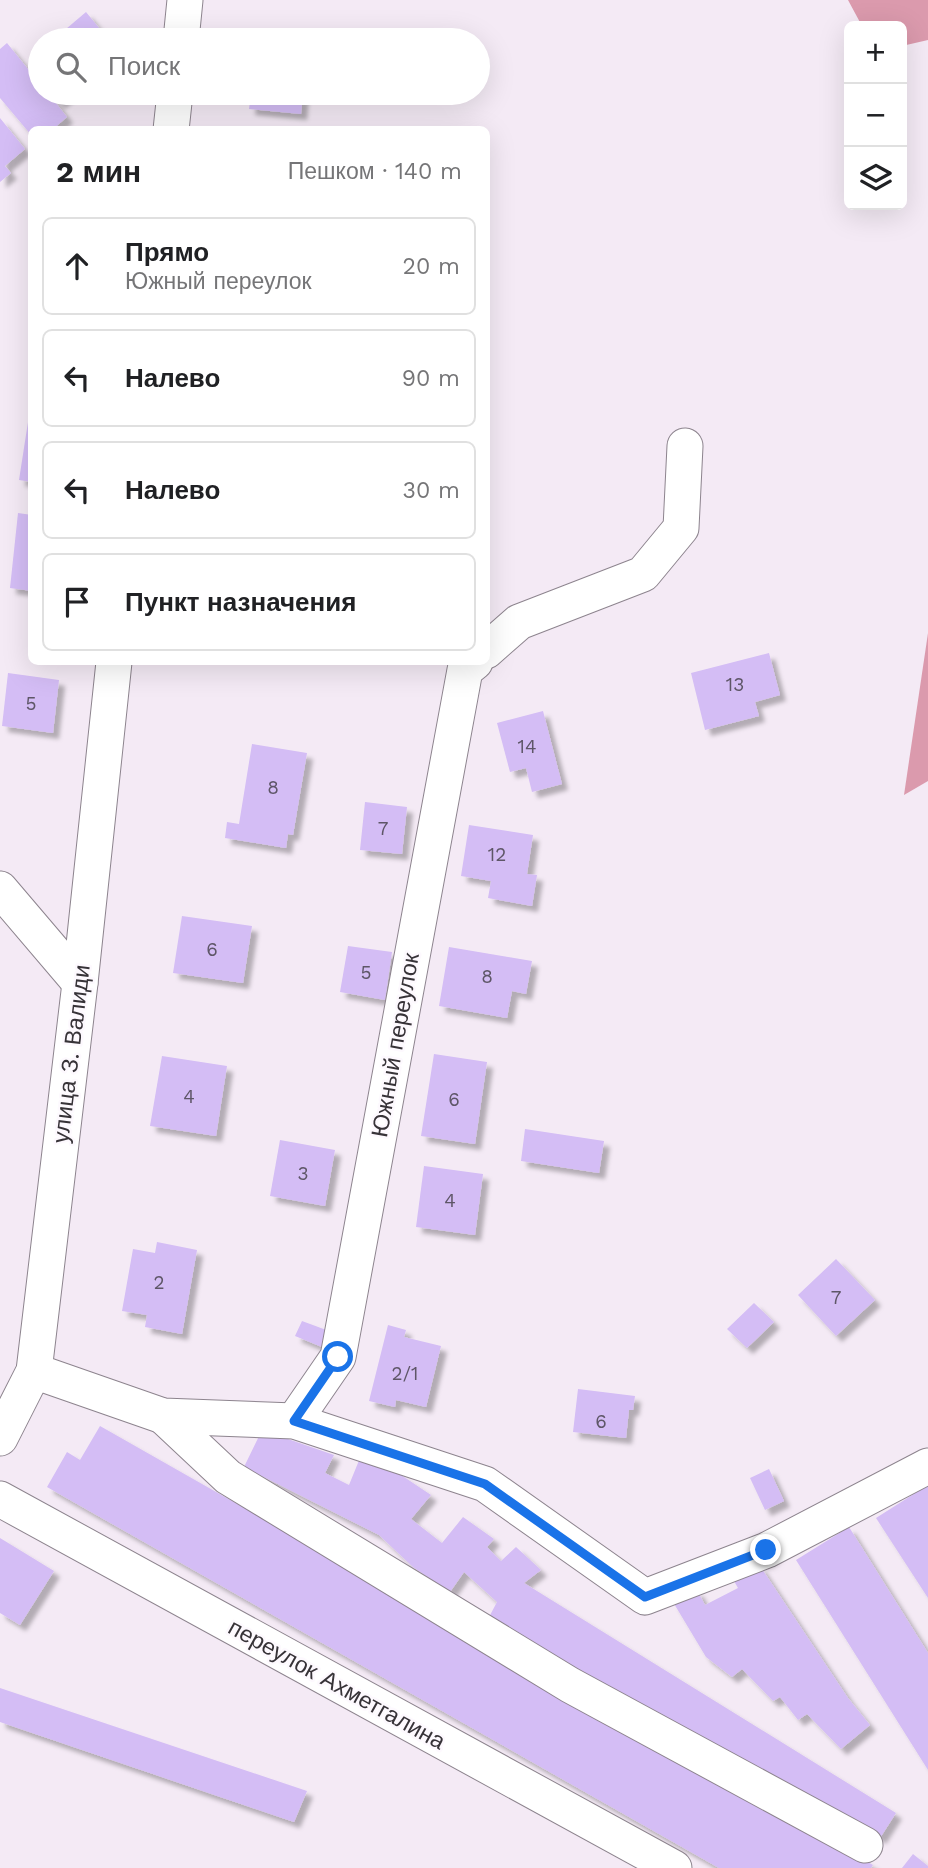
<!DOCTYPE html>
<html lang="ru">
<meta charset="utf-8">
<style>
body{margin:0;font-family:"Work Sans",sans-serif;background:#f6f6f6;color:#202124}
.controls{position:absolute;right:21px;top:21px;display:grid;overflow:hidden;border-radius:10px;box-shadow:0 7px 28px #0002}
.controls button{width:63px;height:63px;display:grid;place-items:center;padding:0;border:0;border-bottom:2px solid #e0e0e0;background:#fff;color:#202124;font:35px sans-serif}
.stop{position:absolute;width:21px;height:21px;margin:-16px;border:5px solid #1a73e8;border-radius:50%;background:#fff}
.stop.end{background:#1a73e8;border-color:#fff;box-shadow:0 2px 7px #0008}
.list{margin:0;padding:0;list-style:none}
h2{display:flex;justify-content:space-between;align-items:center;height:91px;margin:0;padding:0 28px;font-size:30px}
h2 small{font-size:23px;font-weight:400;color:#757577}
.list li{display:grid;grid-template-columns:46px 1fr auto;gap:21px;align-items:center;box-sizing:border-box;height:98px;margin:0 14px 14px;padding:0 14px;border:2px solid #e0e0e0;border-radius:10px}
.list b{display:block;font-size:26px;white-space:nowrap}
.list p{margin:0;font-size:23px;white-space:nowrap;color:#757577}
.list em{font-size:23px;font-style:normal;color:#757577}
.icon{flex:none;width:38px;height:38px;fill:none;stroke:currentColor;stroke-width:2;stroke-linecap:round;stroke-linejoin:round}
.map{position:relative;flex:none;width:928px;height:1868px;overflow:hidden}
.search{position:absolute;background:#fff;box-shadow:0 7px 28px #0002;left:28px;top:28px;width:462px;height:77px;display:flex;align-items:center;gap:18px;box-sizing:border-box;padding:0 24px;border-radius:38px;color:#757577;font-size:26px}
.panel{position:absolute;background:#fff;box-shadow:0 7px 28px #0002;left:28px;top:126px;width:462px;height:539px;border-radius:10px}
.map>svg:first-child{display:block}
.forest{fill:#db9aad}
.building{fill:#d4bdf5;filter:url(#shadow)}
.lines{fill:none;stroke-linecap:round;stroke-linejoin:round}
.minor-casing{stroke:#8d848e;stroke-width:37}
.minor{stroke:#fff;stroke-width:35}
.route{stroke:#1a73e8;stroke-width:9}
.labels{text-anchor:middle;stroke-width:5;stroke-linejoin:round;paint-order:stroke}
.number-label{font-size:19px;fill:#5e5667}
.street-label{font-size:23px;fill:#373338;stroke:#fdf9fe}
</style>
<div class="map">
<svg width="928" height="1868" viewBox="0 0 928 1868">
<defs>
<filter id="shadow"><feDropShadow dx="6" dy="6" stdDeviation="2" flood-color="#0004"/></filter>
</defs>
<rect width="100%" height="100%" fill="#f4eaf5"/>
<!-- forest -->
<g class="forest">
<path d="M 848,0 L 928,0 L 928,40 L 902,46 L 902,26 L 862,26 Z"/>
<path d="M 928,633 L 928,781 L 904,795 Z"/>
</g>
<!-- building -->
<g class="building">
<path d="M 86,12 L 109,40 L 53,40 Z"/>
<path d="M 7,43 L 40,84 L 40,93 L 48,93 L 67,117 L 52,130 L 32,130 L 32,136 L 0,98 L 0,49 Z"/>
<path d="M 40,51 L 40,67 L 32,58 Z"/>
<path d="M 51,93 L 71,93 L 59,103 Z"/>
<path d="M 251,93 L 303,93 L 301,114 L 249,109 Z"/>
<path d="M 0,118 L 25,149 L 5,166 L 11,173 L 0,182 Z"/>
<path d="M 28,422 L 32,423 L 32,482 L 19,480 Z"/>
<path d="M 18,513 L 32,515 L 32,591 L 10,588 Z"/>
<path d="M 769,653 L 780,695 L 755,702 L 759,716 L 705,730 L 691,673 Z"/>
<path d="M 8,673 L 59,680 L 53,733 L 2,726 Z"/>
<path d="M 543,711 L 562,784 L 532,792 L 526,768 L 510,772 L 497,723 Z"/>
<path d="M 252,744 L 307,753 L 293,835 L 288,834 L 286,848 L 225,838 L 227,822 L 239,824 Z"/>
<path d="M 365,802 L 407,807 L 402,854 L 360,850 Z"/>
<path d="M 469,825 L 533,835 L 527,874 L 537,875 L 532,906 L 488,898 L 491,881 L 461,876 Z"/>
<path d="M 182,916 L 252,926 L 243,983 L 173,973 Z"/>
<path d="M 348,946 L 392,952 L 385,1000 L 340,992 Z"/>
<path d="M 449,947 L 532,961 L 526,994 L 512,991 L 507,1018 L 439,1006 Z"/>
<path d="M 434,1054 L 487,1062 L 475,1144 L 421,1136 Z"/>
<path d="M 162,1056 L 227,1066 L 216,1136 L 150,1126 Z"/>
<path d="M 525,1129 L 604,1141 L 599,1173 L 521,1161 Z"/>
<path d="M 280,1140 L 335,1150 L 325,1206 L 270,1196 Z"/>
<path d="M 424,1166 L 483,1174 L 475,1235 L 416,1227 Z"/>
<path d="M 157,1242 L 197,1250 L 182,1334 L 145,1327 L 147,1315 L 122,1311 L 133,1249 L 155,1253 Z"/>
<path d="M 836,1259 L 875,1300 L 836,1336 L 798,1295 Z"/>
<path d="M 754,1303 L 774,1322 L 747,1348 L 727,1329 Z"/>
<path d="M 302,1321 L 329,1331 L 322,1347 L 295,1336 Z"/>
<path d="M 388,1325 L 406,1330 L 404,1337 L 441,1346 L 426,1407 L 396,1400 L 395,1407 L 369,1401 Z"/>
<path d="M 578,1389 L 635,1396 L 633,1410 L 629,1410 L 626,1438 L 573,1432 Z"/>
<path d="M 100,1426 L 873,1865 L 871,1868 L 719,1868 L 47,1487 L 67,1452 L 80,1460 Z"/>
<path d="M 262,1430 L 334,1455 L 325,1473 L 349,1485 L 360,1458 L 398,1473 L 431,1495 L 411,1519 L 442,1543 L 463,1517 L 494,1539 L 487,1547 L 501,1561 L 516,1547 L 541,1570 L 524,1583 L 896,1813 L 880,1838 L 488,1619 L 497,1602 L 464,1572 L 450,1592 L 413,1567 L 379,1535 L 244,1467 Z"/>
<path d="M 769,1469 L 784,1501 L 765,1510 L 750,1478 Z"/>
<path d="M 928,1485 L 928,1598 L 876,1518 Z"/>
<path d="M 849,1527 L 928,1653 L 928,1770 L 796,1560 Z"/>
<path d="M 0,1538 L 54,1571 L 20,1625 L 0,1613 Z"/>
<path d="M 760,1566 L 848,1698 L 870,1725 L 841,1749 L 807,1714 L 798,1720 L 780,1697 L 773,1701 L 742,1669 L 732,1677 L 706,1657 L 673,1602 L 697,1590 L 705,1605 L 738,1588 L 734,1581 Z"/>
<path d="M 0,1688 L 307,1791 L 294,1822 L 0,1722 Z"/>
<path d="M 913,1854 L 928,1866 L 928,1868 L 902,1868 Z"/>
</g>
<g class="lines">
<defs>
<g id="minor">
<path d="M 181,40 L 185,0"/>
<path d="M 171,130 L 175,93"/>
<path d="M 486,651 L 519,622 L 643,574 L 681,528 L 685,446"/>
<path d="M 0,889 L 80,983"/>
<path d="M 34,1371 L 163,1416 L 294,1421 L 485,1484 L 645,1597 L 767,1550 L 928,1466"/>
<path d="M 163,1416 L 228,1477 L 570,1685 L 865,1845"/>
<path d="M 294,1421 L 338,1357 L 465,670 L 475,662"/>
<path d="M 0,1438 L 34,1371 L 80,983 L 114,662"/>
<path d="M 0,1499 L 674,1868"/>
</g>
</defs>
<!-- minor casing -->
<use href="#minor" class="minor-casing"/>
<!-- minor -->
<use href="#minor" class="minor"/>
</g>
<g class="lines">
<!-- route -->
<path class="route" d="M 338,1357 L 294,1421 L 485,1484 L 645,1597 L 766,1550"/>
</g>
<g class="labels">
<!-- number labels -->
<g class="number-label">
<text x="735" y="691">13</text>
<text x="31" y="710">5</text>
<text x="527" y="753">14</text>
<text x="273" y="794">8</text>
<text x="383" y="835">7</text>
<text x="497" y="861">12</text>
<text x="212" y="956">6</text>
<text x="366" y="979">5</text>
<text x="487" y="983">8</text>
<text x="189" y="1103">4</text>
<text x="454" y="1106">6</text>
<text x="303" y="1180">3</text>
<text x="450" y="1207">4</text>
<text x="159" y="1289">2</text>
<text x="836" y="1304">7</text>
<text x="405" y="1380">2/1</text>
<text x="601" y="1428">6</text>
</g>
<!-- street labels -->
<g class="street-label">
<text transform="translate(395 1045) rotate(-80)" y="8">Южный переулок</text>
<text transform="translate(71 1054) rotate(-83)" y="8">улица З. Валиди</text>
<text transform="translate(337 1684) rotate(29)" y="8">переулок Ахметгалина</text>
</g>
</g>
</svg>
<div class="controls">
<button>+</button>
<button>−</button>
<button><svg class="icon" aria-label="layers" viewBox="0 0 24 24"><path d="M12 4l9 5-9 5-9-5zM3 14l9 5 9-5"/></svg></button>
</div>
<div class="stop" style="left:338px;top:1357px"></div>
<div class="stop end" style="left:766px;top:1550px"></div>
<div class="search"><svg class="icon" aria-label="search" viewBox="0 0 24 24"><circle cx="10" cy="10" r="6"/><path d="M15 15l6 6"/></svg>Поиск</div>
<section class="panel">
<h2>2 мин<small>Пешком · 140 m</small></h2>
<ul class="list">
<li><svg class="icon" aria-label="ahead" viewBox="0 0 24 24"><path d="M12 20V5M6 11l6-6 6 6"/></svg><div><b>Прямо</b><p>Южный переулок</p></div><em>20 m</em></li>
<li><svg class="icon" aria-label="left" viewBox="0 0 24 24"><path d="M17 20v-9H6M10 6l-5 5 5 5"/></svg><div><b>Налево</b></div><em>90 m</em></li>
<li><svg class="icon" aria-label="left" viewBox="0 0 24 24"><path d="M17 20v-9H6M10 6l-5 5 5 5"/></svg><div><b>Налево</b></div><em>30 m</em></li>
<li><svg class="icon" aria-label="arrive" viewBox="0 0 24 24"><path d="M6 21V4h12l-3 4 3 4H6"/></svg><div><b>Пункт назначения</b></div></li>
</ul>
</section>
</div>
